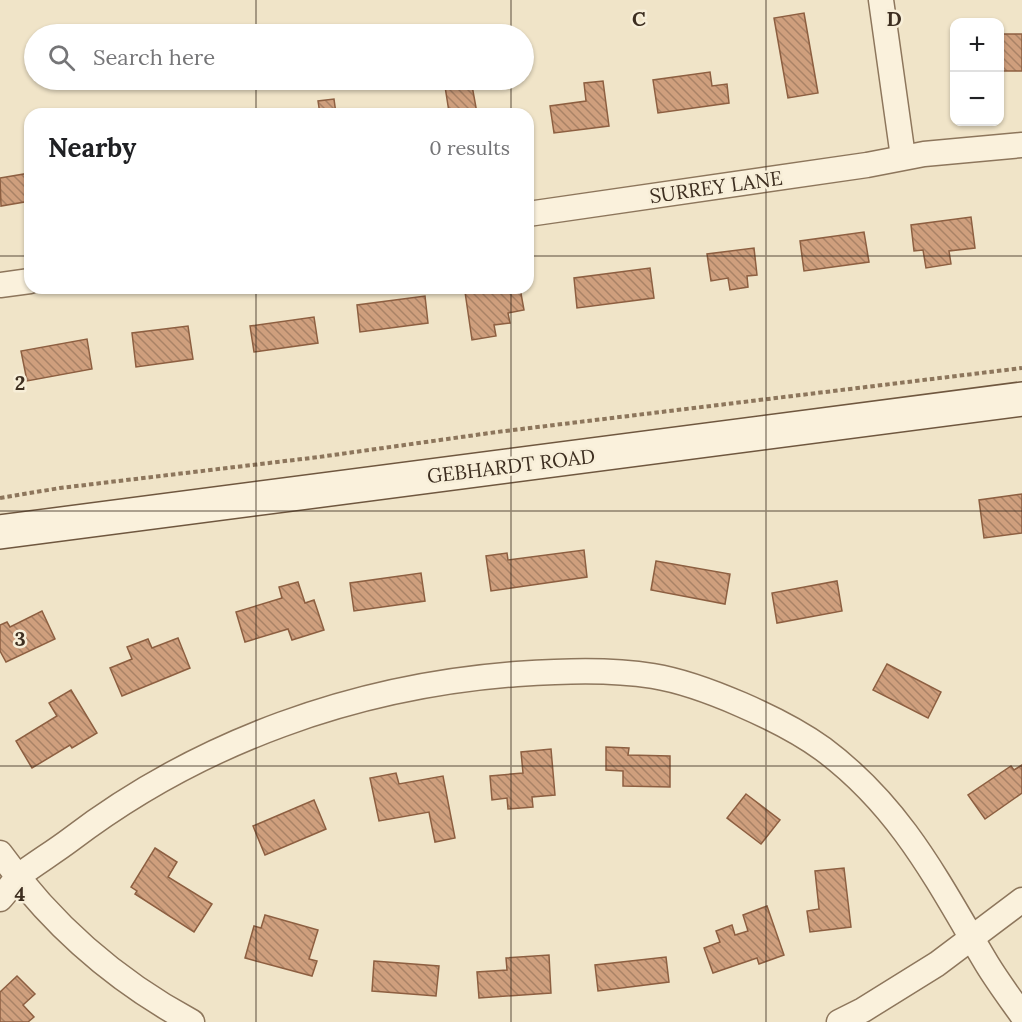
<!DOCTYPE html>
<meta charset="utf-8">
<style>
body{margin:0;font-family:Lora,serif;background:#f6f6f6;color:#202124}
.controls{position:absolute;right:18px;top:18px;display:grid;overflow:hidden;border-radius:12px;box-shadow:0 2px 4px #0004}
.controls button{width:54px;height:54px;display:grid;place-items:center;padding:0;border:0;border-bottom:2px solid #e0e0e0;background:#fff;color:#202124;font:30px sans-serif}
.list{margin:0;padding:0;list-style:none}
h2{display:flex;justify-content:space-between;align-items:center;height:78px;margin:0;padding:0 24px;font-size:26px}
h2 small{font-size:20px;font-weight:400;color:#757577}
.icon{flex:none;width:33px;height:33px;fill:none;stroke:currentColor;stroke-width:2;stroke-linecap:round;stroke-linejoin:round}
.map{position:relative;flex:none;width:1022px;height:1022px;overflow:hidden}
.search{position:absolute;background:#fff;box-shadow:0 2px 4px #0004;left:24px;top:24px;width:510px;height:66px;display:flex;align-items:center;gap:15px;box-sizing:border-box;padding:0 21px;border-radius:33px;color:#757577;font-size:22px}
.panel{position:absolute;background:#fff;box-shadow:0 2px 4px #0004;left:24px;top:108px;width:510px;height:186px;border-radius:18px}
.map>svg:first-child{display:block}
.building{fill:url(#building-back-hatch);stroke:#8d5f41;stroke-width:1.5}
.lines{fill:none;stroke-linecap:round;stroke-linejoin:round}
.street-casing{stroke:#8d765c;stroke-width:27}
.secondary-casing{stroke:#6f573f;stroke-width:36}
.path{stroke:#8d765c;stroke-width:4;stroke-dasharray:4.5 3;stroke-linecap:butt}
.street{stroke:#faf1dc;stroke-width:24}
.secondary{stroke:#faf1dc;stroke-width:33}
.grid{fill:none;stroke:#3d2e20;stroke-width:1.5;stroke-opacity:0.55}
.labels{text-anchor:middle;stroke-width:5;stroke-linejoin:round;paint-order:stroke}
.street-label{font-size:20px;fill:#3d2e20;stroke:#f7eed8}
.grid-label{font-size:20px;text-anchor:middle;font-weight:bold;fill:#3d2e20;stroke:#f7eed8;stroke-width:5;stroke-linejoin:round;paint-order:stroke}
</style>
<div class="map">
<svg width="1022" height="1022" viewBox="0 0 1022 1022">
<defs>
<pattern id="building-back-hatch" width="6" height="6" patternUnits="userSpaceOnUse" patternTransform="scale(1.5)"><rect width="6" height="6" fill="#cf9f7d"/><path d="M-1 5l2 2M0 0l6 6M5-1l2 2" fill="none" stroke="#a98266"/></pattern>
</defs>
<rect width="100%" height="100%" fill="#f0e4c8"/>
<!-- building -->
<g class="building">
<path d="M 804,13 L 818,93 L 788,98 L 774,18 Z"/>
<rect x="1000" y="34" width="22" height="37"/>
<path d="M 710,72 L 712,86 L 727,84 L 729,103 L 658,113 L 653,80 Z"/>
<path d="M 444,80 L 471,80 L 477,113 L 438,114 L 449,112 Z"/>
<path d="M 603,81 L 609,126 L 554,133 L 550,106 L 586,101 L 584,83 Z"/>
<path d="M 334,99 L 336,114 L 320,114 L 318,101 Z"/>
<path d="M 30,173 L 30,201 L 1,206 L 0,178 Z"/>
<path d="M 971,217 L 975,248 L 949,251 L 951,264 L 926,268 L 923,250 L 914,251 L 911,225 Z"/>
<path d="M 864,232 L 869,262 L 804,271 L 800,241 Z"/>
<path d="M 754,248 L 757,275 L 747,276 L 748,287 L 730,290 L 728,278 L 711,281 L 707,254 Z"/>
<path d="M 650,268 L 654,298 L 577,308 L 574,278 Z"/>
<path d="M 493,288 L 520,288 L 524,310 L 508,313 L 510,323 L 494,325 L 496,336 L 472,340 L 465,292 Z"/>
<path d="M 425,296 L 428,323 L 360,332 L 357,305 Z"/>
<path d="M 314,317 L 318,343 L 254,352 L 250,326 Z"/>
<path d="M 188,326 L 193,359 L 136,367 L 132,333 Z"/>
<path d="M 87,339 L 92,369 L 27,381 L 21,351 Z"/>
<path d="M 1022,494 L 1022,533 L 984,538 L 979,500 Z"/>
<path d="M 584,550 L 587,577 L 491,591 L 486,556 L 507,553 L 508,560 Z"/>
<path d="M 656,561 L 730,574 L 725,604 L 651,590 Z"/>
<path d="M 421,573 L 425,601 L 354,611 L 350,583 Z"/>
<path d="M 837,581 L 842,611 L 777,623 L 772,593 Z"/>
<path d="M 298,582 L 305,603 L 314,600 L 324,630 L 292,640 L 288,629 L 245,642 L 236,612 L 282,598 L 279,587 Z"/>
<path d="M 42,611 L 55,639 L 6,662 L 0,651 L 0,625 L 7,622 L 10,627 Z"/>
<path d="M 178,638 L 190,668 L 122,696 L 110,668 L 132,659 L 127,647 L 148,639 L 152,648 Z"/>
<path d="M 887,664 L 941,692 L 928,718 L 873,690 Z"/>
<path d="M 71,690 L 97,733 L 72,748 L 70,745 L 32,768 L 16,741 L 57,716 L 49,703 Z"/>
<path d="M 606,747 L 629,748 L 628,755 L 670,756 L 670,787 L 623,786 L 623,771 L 606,770 Z"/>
<path d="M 551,749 L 555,795 L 532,797 L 533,807 L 508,809 L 507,798 L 492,800 L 490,776 L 523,773 L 521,752 Z"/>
<path d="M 1022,765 L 1022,793 L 985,819 L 968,795 L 1011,766 L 1014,770 Z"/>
<path d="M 396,773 L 399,784 L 443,776 L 455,838 L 435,842 L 429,812 L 379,821 L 370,778 Z"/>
<path d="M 746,794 L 780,820 L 761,844 L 727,818 Z"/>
<path d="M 314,800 L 326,829 L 265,855 L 253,826 Z"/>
<path d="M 155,848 L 177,862 L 168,877 L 212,904 L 194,932 L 135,894 L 137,891 L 131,887 Z"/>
<path d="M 844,868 L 851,927 L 810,932 L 807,911 L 819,909 L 815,871 Z"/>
<path d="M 767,906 L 784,955 L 759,964 L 757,958 L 713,973 L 704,948 L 720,942 L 716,931 L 732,925 L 735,935 L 748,931 L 743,915 Z"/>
<path d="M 265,915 L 318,930 L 309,959 L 317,961 L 312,976 L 245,958 L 254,926 L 261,928 Z"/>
<path d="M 549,955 L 551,993 L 479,998 L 477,972 L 507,970 L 506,958 Z"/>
<path d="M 666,957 L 669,982 L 598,991 L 595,965 Z"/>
<path d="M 374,961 L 439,966 L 436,996 L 372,991 Z"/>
<path d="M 17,976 L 35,994 L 23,1005 L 34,1017 L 28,1022 L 0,1022 L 0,992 Z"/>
</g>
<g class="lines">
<defs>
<g id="street">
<path d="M 881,0 L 903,157"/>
<path d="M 528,214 L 867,165 L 924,154 L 1022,145"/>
<path d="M 0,285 L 30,281"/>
<path d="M 0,853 C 50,923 116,981 192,1022"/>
<path d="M 0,899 C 7,892 12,882 20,875 C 36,863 54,852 70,840 C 200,741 356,686 517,674 C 562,671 609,669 653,676 C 702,684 783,720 823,749 C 902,808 938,882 987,964 C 998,982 1010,998 1022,1015"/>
<path d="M 839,1022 L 863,1010 L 937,964 L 1022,900"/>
</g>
<path id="secondary" d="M 0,532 L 1022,399"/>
</defs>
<!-- street casing -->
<use href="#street" class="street-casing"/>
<!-- secondary casing -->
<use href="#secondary" class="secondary-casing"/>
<!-- path -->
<path class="path" d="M 0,498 L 60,488 L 319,457 L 497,432 L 1022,368"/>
<!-- street -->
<use href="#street" class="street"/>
<!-- secondary -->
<use href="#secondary" class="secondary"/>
</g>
<!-- grid -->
<path class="grid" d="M 256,0 L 256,34M 511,0 L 511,34M 766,0 L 766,1022M 256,80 L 256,114M 511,80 L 511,114M 0,256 L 30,256M 528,256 L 1022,256M 256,288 L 256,1022M 511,288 L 511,1022M 0,511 L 1022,511M 0,766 L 1022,766"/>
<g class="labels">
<!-- street labels -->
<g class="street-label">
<text transform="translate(716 187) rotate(-8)" y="7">SURREY LANE</text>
<text transform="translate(511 466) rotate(-7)" y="7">GEBHARDT ROAD</text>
</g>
</g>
<g class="grid-label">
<text x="639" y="26">C</text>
<text x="894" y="26">D</text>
<text x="20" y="390">2</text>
<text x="20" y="646">3</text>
<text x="20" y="901">4</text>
</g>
</svg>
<div class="controls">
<button>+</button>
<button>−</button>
</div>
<div class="search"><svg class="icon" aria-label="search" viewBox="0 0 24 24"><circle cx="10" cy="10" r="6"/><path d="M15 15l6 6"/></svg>Search here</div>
<section class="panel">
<h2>Nearby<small>0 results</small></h2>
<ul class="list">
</ul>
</section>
</div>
